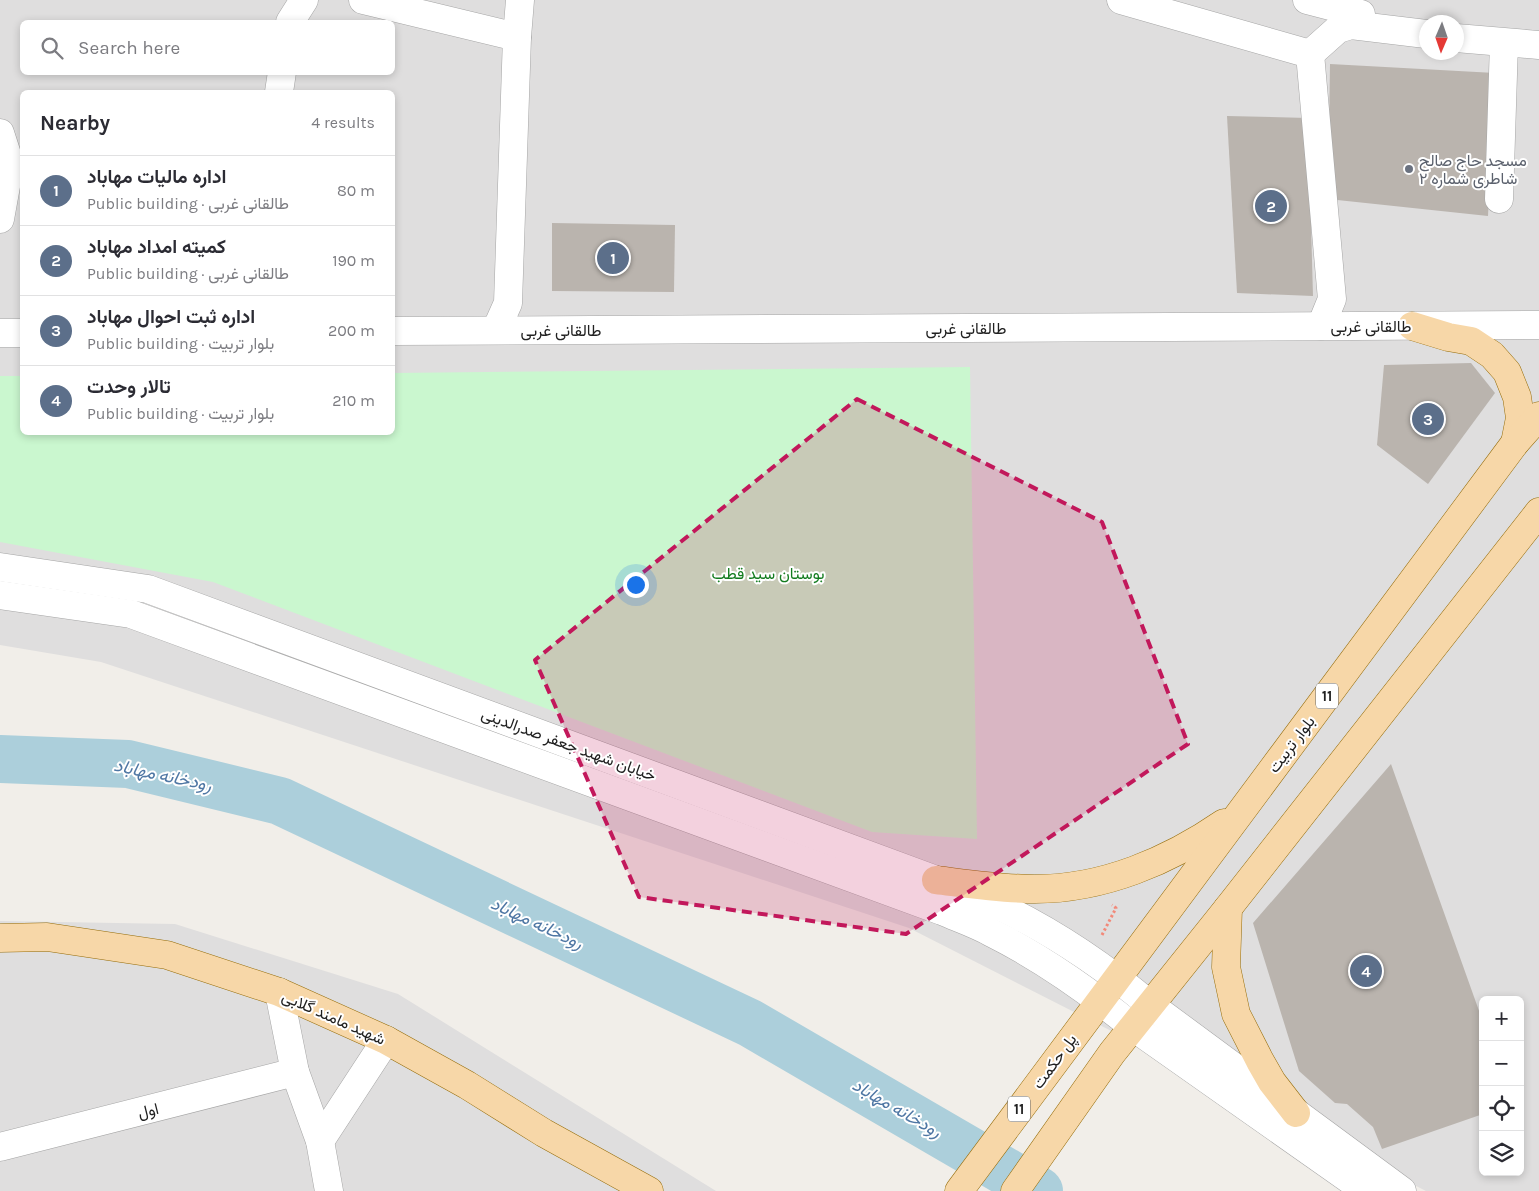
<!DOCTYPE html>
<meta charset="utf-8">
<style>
body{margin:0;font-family:Karla,Vazirmatn,sans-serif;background:#f2f2f3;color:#2b2b33}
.controls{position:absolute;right:15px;bottom:15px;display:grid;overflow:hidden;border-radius:8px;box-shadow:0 2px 8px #0003}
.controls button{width:45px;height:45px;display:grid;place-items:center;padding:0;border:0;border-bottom:1px solid #e1e1e2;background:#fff;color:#2b2b33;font:25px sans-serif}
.compass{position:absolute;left:1419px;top:15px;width:45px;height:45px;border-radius:50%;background:#fff;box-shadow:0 2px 8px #0003;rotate:182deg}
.you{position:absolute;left:635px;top:584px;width:18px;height:18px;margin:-12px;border:4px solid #fff;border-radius:50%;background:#1a73e8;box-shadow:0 0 0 8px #1a73e833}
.badge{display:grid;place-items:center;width:32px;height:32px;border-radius:50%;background:#c6130d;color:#fff;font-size:16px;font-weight:700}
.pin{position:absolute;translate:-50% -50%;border:2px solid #fff;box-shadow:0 1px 5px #0006}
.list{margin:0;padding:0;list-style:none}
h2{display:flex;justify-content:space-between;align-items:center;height:65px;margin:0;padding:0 20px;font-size:21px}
h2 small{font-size:16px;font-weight:400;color:#7c7c81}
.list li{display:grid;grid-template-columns:32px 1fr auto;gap:15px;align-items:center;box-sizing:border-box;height:70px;padding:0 20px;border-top:1px solid #e1e1e2}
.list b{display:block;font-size:19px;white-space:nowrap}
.list p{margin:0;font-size:16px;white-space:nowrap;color:#7c7c81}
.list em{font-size:16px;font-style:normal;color:#7c7c81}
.icon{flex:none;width:28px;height:28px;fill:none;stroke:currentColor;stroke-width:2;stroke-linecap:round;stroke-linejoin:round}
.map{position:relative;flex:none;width:1539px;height:1191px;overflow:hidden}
.search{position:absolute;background:#fff;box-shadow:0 2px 8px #0003;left:20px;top:20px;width:375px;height:55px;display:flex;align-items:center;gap:12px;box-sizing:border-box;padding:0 18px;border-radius:8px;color:#7c7c81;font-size:19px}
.panel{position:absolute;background:#fff;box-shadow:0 2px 8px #0003;left:20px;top:90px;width:375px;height:345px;border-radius:8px}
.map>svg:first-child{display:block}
.residential{fill:#dfdede;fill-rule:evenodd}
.park{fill:#caf7cf}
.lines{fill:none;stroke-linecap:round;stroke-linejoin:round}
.river{stroke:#accfdb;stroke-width:48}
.building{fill:#bab4ae}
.minor-casing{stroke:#a5a5a5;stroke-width:29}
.major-casing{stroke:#956c09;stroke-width:29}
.path{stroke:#f28979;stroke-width:3;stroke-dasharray:2.5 2.5;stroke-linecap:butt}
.minor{stroke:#fff;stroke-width:28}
.major{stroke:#f7d7a8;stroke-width:28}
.marked{fill:#c2185b;fill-opacity:0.2;stroke:#c2185b;stroke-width:4;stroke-dasharray:10 6;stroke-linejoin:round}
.worship-dot{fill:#6b7280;stroke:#fff;stroke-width:2}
.labels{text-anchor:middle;stroke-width:4;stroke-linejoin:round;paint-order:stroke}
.shield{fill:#fff;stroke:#646464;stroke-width:1}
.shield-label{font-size:15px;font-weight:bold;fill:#212121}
.worship-label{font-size:16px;fill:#5b616d;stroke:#fff;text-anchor:start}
.street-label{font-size:16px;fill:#212121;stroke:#fff}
.park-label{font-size:16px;fill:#137c1f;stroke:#fff}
.water-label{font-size:18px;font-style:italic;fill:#4f77a4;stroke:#fff}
</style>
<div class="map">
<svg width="1539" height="1191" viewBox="0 0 1539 1191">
<rect width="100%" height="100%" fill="#f1eee9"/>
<!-- residential -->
<g class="residential">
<path d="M 0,0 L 1539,0 L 1539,1191 L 1426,1191 L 909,928 L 101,662 L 0,645 ZM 22,22 L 392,22 L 392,72 L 22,72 ZM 1426,22 L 1456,22 L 1456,52 L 1426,52 ZM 22,92 L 392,92 L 392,432 L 22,432 ZM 1483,1000 L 1520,1000 L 1520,1172 L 1483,1172 Z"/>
<path d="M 0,921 L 175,924 L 398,994 L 716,1191 L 0,1191 Z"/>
</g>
<!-- park -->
<path class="park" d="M 970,367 L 977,839 L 872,832 L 213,582 L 0,542 L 0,376 L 22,376 L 22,432 L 392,432 L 393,373 Z"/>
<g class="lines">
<!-- river -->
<path class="river" d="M 0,759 L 128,764 L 280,801 L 750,1023 L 1039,1191"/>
</g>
<!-- building -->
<g class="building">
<path d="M 1330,64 L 1495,73 L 1488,216 L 1328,199 Z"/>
<path d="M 1227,116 L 1308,118 L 1313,296 L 1237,293 Z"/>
<path d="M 552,223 L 675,225 L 674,292 L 552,291 Z"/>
<path d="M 1471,363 L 1495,393 L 1428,484 L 1377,445 L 1384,365 Z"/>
<path d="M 1391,764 L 1483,1022 L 1483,1114 L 1382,1149 L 1373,1127 L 1347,1104 L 1335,1103 L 1299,1071 L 1253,923 Z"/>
</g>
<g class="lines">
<defs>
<g id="minor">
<path d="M 363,0 L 517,37"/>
<path d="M 1121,0 L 1310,54 L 1332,299 L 1321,326"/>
<path d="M 1307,0 L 1361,14"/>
<path d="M 290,22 L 304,0"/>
<path d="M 1456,38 L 1539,45"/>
<path d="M 1310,54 L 1338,29 L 1351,25 L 1426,34"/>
<path d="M 279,92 L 282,72"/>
<path d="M 0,133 L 10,164 L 0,219"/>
<path d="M 1499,199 L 1504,43"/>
<path d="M 496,330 L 508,303 L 517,37 L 520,0"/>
<path d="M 392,331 L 1539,325"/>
<path d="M 0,333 L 22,333"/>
<path d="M 0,567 L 148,589 L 936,880 C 958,889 982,897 1003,908 C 1056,934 1105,967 1150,1005 L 1402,1191"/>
<path d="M 0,595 L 131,614 L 942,911 C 958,918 976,924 992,933 C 1042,958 1090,992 1133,1027 L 1366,1191"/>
<path d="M 279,992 L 295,1072 L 320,1141 L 329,1191"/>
<path d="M 320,1141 L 386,1040"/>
<path d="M 0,1147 L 295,1072"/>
</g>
<g id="major">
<path d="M 1412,326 L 1448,337 L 1471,341 L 1492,355 L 1507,372 L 1517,397 L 1520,418 L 1515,443"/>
<path d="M 936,880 C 969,884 1002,889 1035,889 C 1103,889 1169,861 1224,823"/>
<path d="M 1228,908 L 1226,967 L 1236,1014 L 1260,1061 L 1272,1082 L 1296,1113"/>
<path d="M 0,938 L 47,937 L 167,955 L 279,992 L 386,1040 L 467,1085 L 544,1133 L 649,1191"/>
<path d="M 959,1191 L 1515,443 L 1539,416"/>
<path d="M 1015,1191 L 1112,1053 L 1228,908 L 1539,512"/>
</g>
</defs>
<!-- minor casing -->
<use href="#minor" class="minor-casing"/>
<!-- major casing -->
<use href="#major" class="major-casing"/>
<!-- path -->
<path class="path" d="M 1102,935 L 1116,908 L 1112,905"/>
<!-- minor -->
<use href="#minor" class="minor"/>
<!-- major -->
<use href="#major" class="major"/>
</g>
<!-- marked area -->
<path class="marked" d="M 857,399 L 1102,522 L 1188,744 L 906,934 L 639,897 L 535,660 Z"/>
<!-- markers -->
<circle class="worship-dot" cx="1409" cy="169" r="5"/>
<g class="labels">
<!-- shield labels -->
<g class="shield">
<rect x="1316" y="683.5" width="22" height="25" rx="4"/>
<rect x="1008" y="1096.5" width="22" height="25" rx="4"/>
</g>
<g class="shield-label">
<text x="1327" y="701">11</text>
<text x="1019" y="1114">11</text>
</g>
<!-- worship labels -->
<g class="worship-label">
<text x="1419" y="166">مسجد حاج صالح<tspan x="1419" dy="18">شاطری شماره ۲</tspan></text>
</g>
<!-- street labels -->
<g class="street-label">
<text x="1371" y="332">طالقانی غربی</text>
<text x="966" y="334">طالقانی غربی</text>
<text x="561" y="336">طالقانی غربی</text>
<text transform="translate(569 744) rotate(20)" y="6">خیابان شهید جعفر صدرالدینی</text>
<text transform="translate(1291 744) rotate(-53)" y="6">بلوار تربیت</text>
<text transform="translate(334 1017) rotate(24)" y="6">شهید مامند گلابی</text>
<text transform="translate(1054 1061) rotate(-54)" y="6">پل حکمت</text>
<text transform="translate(148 1110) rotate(-14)" y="6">اول</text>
</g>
<!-- park labels -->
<g class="park-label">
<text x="768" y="579">بوستان سید قطب</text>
</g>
<!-- water labels -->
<g class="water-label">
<text transform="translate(163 775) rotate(12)" y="6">رودخانه مهاباد</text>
<text transform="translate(537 923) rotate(25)" y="6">رودخانه مهاباد</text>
<text transform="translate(897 1108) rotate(30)" y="6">رودخانه مهاباد</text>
</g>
</g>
</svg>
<div class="controls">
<button>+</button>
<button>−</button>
<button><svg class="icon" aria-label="locate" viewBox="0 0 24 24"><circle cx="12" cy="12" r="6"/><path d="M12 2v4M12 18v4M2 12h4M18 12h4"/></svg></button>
<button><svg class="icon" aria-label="layers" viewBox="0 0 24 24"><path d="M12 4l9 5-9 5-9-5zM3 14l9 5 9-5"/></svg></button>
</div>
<svg class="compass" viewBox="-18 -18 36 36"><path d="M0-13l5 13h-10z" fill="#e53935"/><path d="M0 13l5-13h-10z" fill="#7c7c81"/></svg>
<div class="you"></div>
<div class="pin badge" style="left:613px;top:258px;background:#5c6f8a">1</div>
<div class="pin badge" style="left:1271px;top:206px;background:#5c6f8a">2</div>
<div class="pin badge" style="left:1428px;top:419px;background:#5c6f8a">3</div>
<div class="pin badge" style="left:1366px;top:971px;background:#5c6f8a">4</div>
<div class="search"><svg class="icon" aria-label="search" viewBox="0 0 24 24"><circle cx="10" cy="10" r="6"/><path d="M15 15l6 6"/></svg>Search here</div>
<section class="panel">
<h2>Nearby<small>4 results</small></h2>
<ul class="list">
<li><span class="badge" style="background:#5c6f8a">1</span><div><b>اداره مالیات مهاباد</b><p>Public building · طالقانی غربی</p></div><em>80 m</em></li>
<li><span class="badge" style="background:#5c6f8a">2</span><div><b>کمیته امداد مهاباد</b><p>Public building · طالقانی غربی</p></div><em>190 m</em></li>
<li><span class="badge" style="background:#5c6f8a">3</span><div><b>اداره ثبت احوال مهاباد</b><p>Public building · بلوار تربیت</p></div><em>200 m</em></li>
<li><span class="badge" style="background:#5c6f8a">4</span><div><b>تالار وحدت</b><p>Public building · بلوار تربیت</p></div><em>210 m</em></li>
</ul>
</section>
</div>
